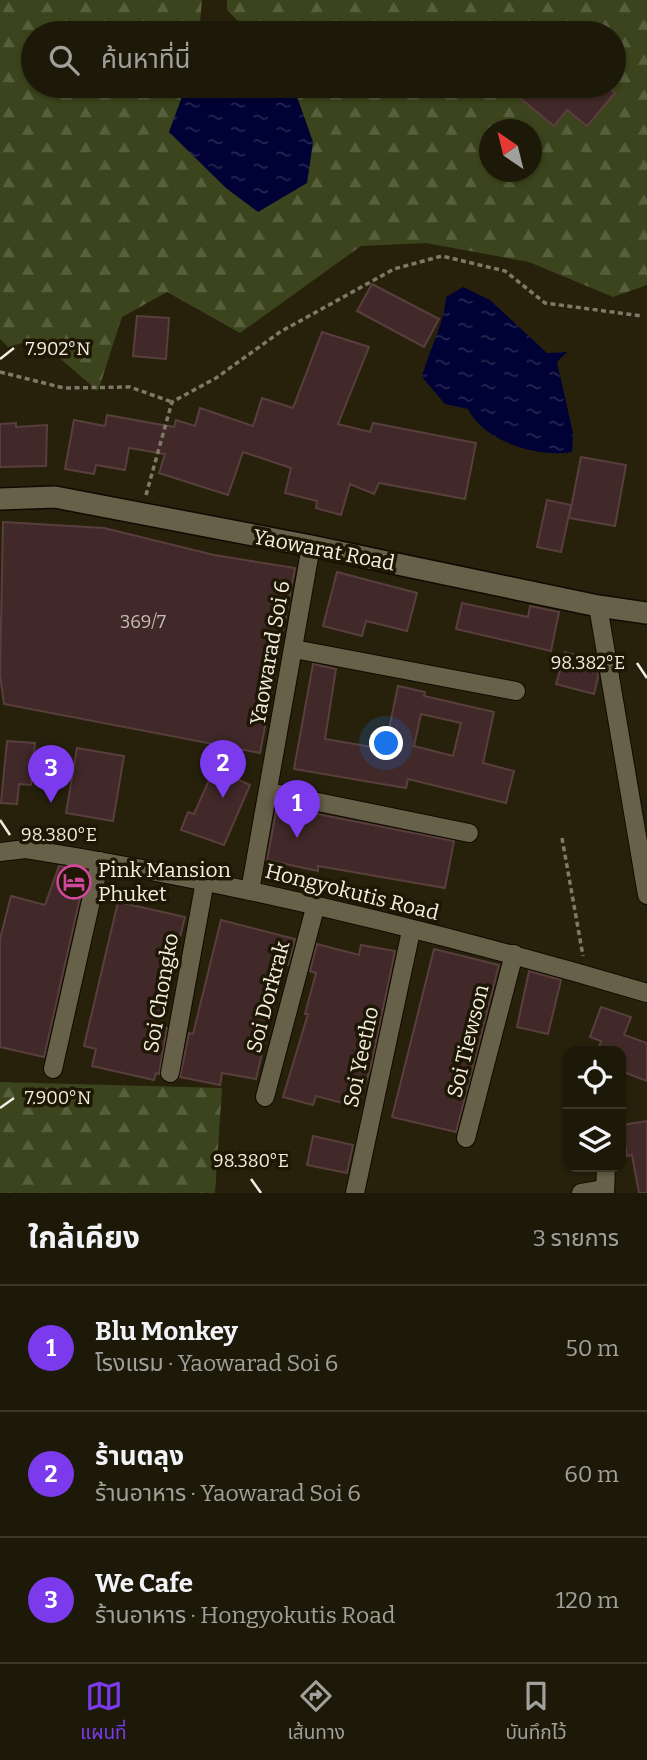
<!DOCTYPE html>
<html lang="th">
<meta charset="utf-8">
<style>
body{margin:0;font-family:Bitter,"Noto Sans Thai",serif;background:#252212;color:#f1f3f6}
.controls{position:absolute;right:21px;bottom:21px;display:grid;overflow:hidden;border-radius:14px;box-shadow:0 2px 5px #0004}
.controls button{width:63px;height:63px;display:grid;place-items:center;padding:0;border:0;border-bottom:2px solid #3b382a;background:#1d1909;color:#f1f3f6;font:35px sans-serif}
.compass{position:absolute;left:479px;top:119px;width:63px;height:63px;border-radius:50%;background:#1d1909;box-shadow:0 2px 5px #0004;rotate:325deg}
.you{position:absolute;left:387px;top:744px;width:24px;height:24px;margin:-18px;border:5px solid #fff;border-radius:50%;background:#1a73e8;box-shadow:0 0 0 10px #1a73e833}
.badge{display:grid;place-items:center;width:46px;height:46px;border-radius:50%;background:#7c3aed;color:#fff;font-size:23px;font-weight:700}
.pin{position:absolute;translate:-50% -58px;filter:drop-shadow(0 2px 4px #0008)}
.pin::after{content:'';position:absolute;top:37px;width:24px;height:21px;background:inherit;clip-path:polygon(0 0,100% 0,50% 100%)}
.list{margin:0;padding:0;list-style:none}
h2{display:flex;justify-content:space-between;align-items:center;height:91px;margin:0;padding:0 28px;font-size:30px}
h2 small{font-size:23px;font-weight:400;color:#a0a09c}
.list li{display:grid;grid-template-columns:46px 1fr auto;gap:21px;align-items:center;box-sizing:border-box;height:126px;padding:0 28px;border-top:2px solid #3b382a}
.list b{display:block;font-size:26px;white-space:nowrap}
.list p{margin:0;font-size:23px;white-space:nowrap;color:#a0a09c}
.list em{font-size:23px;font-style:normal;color:#a0a09c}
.icon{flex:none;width:38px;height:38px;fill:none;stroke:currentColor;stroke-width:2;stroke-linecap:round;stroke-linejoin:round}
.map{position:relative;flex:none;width:647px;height:1193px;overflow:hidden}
.search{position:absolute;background:#1d1909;box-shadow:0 2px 5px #0004;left:21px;right:21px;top:21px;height:77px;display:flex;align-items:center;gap:18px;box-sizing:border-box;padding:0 24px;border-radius:38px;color:#a0a09c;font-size:26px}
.sheet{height:469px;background:#1d1909}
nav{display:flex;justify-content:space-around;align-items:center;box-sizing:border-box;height:98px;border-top:2px solid #3b382a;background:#1d1909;font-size:19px;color:#a0a09c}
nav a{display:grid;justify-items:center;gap:4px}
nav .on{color:#7c3aed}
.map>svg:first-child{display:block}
.forest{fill:url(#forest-firs);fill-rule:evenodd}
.water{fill:url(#water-ripples)}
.building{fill:#402928;stroke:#583f3d;stroke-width:2;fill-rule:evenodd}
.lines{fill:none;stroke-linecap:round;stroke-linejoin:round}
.street-casing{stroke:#100a00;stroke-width:20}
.secondary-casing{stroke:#100a00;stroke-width:24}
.path{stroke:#7f7a68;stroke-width:3.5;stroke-dasharray:5 3.5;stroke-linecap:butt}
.street{stroke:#68614a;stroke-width:18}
.secondary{stroke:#68614a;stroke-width:21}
.ticks{fill:none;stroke:#f2eee1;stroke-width:2.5}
.labels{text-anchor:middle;stroke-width:7;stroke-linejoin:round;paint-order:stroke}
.number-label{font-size:18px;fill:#c6bdb3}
.street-label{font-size:21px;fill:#f2eee1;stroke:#1e1704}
.poi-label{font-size:21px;fill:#f2eee1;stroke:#1e1704;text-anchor:start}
.ticks-label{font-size:18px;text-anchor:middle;fill:#f2eee1;stroke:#1e1704;stroke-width:7;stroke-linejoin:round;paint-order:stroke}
</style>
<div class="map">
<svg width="647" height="1193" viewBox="0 0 647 1193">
<defs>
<pattern id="forest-firs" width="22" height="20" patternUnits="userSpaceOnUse" patternTransform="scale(1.75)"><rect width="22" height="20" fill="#3b441c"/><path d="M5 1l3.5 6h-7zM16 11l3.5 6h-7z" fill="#585f3d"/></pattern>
<pattern id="water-ripples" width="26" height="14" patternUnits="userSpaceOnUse" patternTransform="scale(1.75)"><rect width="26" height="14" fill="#000134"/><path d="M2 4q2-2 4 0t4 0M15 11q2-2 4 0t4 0" fill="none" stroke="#262651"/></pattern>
</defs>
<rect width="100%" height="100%" fill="#27210c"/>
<!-- forest -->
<g class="forest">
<path d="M 0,0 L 202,0 L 199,33 L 33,33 L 33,86 L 186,86 L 169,133 L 313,142 L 293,86 L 614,86 L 614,33 L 250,33 L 227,10 L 227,0 L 647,0 L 647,285 L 613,297 L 529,262 L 426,243 L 361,246 L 240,333 L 167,292 L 122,317 L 98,391 L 37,339 L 8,347 L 0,339 ZM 490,130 L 532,130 L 532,172 L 490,172 Z"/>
<path d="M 0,1082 L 222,1088 L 215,1193 L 0,1193 Z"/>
</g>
<!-- water -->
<g class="water">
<path d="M 186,86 L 293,86 L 313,142 L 307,183 L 258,212 L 226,188 L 169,132 Z"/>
<path d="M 463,287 L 490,300 L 547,353 L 567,352 L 557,362 L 573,433 L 572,452 C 538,458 484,442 468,409 L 445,404 L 422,377 C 429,350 444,325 446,297 Z"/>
</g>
<!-- building -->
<g class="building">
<path d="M 530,86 L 607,86 L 615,93 L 587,126 L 567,110 L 554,126 L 520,98 Z"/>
<path d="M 372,284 L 439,319 L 424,347 L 357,311 Z"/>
<path d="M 137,316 L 169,318 L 166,359 L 133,356 Z"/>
<path d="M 322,332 L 369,347 L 338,424 L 370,432 L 373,423 L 476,443 L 465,499 L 379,483 L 374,494 L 350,484 L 341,515 L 316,508 L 317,501 L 285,493 L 291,468 L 243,452 L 228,495 L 159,473 L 165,454 L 129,448 L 125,470 L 96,465 L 94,474 L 65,469 L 74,420 L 105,426 L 107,415 L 174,427 L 176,420 L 195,426 L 200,408 L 253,426 L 262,398 L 293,408 Z"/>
<path d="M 16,423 L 16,427 L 47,425 L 46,466 L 0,467 L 0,424 Z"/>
<path d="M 581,457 L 626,465 L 615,526 L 569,518 Z"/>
<path d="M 547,500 L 571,505 L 561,552 L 537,547 Z"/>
<path d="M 3,522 L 104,528 L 214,555 L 295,568 L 260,753 L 4,704 L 0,675 Z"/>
<path d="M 337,572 L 417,593 L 407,631 L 366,621 L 362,636 L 323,626 Z"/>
<path d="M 462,603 L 528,617 L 530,606 L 559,612 L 551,651 L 456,629 Z"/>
<path d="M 565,652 L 596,660 L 598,677 L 594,694 L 556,684 Z"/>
<path d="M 313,664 L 336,669 L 325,739 L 372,747 L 374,736 L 387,739 L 398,686 L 425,692 L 424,696 L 494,712 L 483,763 L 514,771 L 506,803 L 408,779 L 406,788 L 294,769 ZM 421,714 L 461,723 L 453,756 L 414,746 Z"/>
<path d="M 7,741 L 35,743 L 31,785 L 19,784 L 17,804 L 1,803 Z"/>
<path d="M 77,748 L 124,756 L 113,821 L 66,813 Z"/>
<path d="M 214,769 L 250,785 L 224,845 L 181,830 L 188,812 L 194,814 Z"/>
<path d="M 277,806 L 454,841 L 445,888 L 318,866 L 318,871 L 267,860 Z"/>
<path d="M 59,866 L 86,871 L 44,1057 L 0,1047 L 0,939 L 11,896 L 45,905 Z"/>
<path d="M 118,902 L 185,917 L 167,989 L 161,1027 L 167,1028 L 159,1074 L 156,1073 L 154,1080 L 92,1066 L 96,1049 L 84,1046 Z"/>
<path d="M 221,920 L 295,939 L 288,965 L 283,964 L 256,1079 L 222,1073 L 220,1085 L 180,1077 L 189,1033 L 193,1034 Z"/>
<path d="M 317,944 L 359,955 L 361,945 L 395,951 L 371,1066 L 358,1107 L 316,1096 L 313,1105 L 283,1097 L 308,1014 L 305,1014 L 316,973 L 310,971 Z"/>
<path d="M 434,949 L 499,965 L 456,1132 L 392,1117 Z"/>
<path d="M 529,971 L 561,980 L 548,1034 L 517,1027 Z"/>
<path d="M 601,1007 L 631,1017 L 624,1035 L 647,1043 L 647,1081 L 621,1071 L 621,1051 L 598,1051 L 601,1041 L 590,1037 Z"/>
<path d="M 647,1121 L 647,1193 L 639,1193 L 632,1155 L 627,1156 L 622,1125 Z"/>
<path d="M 313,1136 L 353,1145 L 347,1173 L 307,1165 Z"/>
</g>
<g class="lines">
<defs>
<g id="street">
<path d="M 598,606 L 647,895"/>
<path d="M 294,649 L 516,691"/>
<path d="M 269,792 L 469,833"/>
<path d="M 0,852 L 26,849 C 236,882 444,933 647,993"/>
<path d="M 250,891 L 311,546"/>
<path d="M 53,1069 L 100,861"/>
<path d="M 170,1073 L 205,881"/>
<path d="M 265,1097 L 315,908"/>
<path d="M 466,1138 L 514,954"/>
<path d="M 355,1193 L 411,931"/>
<path d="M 581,1193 L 605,1189"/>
<path d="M 605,1193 L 606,1167"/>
</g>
<path id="secondary" d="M 0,499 L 55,497 L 311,546 L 598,606 L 647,613"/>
</defs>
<!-- street casing -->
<use href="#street" class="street-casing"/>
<!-- secondary casing -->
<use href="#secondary" class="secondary-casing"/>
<!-- path -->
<g class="path">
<path d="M 0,372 L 64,388 L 130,387 L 172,402"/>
<path d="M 146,495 L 172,402 L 216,378 L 280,332 L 394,269 L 442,256 L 505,271 L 545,303 L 642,316"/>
<path d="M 562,838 L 583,956"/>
</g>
<!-- street -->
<use href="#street" class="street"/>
<!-- secondary -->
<use href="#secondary" class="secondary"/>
</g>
<!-- ticks -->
<path class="ticks" d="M 0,359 L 14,348M 637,663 L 647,678M 0,820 L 10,835M 0,1108 L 14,1098M 251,1179 L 261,1193"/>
<!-- icons -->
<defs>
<symbol id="hotel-ring" viewBox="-11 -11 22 22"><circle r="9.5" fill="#1e1704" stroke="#d1479c" stroke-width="1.5"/><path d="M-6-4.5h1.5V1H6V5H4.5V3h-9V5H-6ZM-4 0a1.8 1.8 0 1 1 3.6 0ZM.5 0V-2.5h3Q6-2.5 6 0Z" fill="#d1479c"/></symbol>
</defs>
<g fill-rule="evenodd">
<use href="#hotel-ring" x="55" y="863" width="38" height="38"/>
</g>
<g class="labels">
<!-- number labels -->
<g class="number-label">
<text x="143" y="628">369/7</text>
</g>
<!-- street labels -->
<g class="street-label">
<text transform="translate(324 550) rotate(11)" y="7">Yaowarat Road</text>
<text transform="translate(270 653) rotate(-80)" y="7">Yaowarad Soi 6</text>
<text transform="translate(352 892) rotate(14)" y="7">Hongyokutis Road</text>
<text transform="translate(161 993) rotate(-80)" y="7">Soi Chongko</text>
<text transform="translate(268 997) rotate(-75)" y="7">Soi Dorkrak</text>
<text transform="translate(468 1041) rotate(-76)" y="7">Soi Tiewson</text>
<text transform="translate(361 1057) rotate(-78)" y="7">Soi Yeetho</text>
</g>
<!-- poi labels -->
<g class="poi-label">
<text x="98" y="877">Pink Mansion<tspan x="98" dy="24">Phuket</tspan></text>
</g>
</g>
<g class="ticks-label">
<text x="58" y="355">7.902°N</text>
<text x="588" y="669">98.382°E</text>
<text x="59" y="841">98.380°E</text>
<text x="58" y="1104">7.900°N</text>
<text x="251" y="1167">98.380°E</text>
</g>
</svg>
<div class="controls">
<button><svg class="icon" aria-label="locate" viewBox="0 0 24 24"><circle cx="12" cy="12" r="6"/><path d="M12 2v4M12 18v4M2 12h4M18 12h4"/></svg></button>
<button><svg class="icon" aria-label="layers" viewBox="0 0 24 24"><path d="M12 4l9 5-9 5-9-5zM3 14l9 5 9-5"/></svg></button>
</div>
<svg class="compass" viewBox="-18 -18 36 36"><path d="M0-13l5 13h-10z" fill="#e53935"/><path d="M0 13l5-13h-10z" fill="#a0a09c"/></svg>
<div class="you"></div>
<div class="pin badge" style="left:297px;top:838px">1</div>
<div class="pin badge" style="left:223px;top:798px">2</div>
<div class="pin badge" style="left:51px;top:803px">3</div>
<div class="search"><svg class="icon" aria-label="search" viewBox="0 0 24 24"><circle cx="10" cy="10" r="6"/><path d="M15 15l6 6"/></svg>ค้นหาที่นี่</div>
</div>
<section class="sheet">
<h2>ใกล้เคียง<small>3 รายการ</small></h2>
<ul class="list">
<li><span class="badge">1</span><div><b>Blu Monkey</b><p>โรงแรม · Yaowarad Soi 6</p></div><em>50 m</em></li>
<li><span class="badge">2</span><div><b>ร้านตลุง</b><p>ร้านอาหาร · Yaowarad Soi 6</p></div><em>60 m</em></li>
<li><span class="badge">3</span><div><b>We Cafe</b><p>ร้านอาหาร · Hongyokutis Road</p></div><em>120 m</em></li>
</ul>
</section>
<nav>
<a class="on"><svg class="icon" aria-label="map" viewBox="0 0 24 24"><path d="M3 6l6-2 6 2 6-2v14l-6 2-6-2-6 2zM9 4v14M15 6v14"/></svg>แผนที่</a>
<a><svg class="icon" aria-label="directions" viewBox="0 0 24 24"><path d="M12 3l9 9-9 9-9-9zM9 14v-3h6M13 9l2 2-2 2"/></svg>เส้นทาง</a>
<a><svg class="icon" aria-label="saved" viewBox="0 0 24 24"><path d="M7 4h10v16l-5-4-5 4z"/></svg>บันทึกไว้</a>
</nav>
